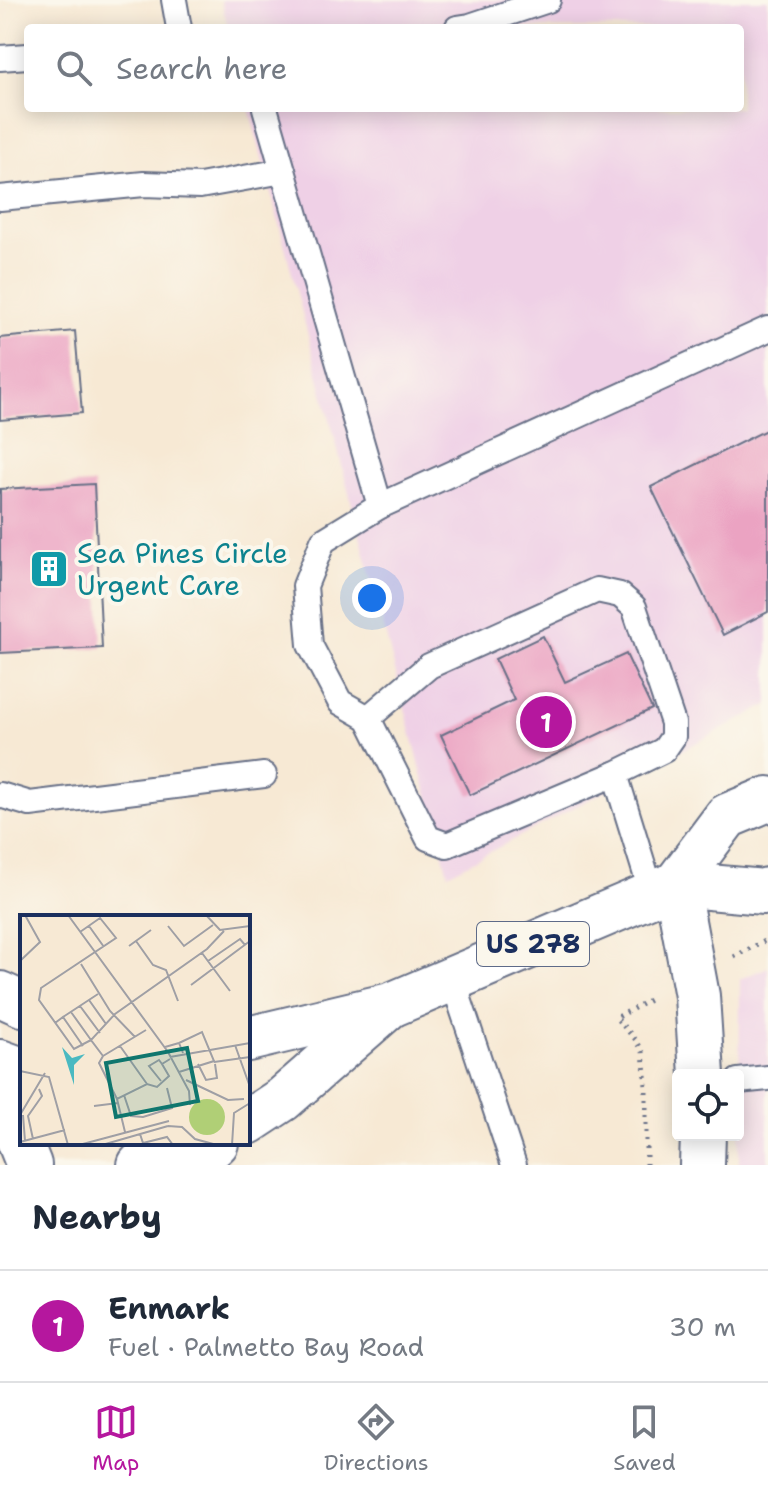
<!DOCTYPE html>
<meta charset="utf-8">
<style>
body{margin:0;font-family:"Shantell Sans",sans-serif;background:#f6f6f7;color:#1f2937}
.controls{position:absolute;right:24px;bottom:24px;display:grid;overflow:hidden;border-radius:8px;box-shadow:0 4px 20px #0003}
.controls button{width:72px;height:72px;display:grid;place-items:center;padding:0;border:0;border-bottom:2px solid #e0e1e3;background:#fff;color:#1f2937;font:40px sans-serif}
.you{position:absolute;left:372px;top:598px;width:28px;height:28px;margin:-20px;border:6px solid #fff;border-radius:50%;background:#1a73e8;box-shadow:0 0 0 12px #1a73e833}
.badge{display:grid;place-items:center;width:52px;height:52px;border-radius:50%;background:#b5179e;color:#fff;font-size:26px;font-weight:700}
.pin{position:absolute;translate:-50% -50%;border:4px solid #fff;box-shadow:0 2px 8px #0006}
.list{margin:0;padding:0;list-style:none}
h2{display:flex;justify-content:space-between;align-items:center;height:104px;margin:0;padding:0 32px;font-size:34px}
h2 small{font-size:26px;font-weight:400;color:#747a83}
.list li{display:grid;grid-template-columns:52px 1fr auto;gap:24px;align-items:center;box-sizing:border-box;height:112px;padding:0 32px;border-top:2px solid #e0e1e3}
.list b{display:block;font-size:30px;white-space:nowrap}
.list p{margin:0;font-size:26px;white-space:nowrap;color:#747a83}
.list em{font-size:26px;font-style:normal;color:#747a83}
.icon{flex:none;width:44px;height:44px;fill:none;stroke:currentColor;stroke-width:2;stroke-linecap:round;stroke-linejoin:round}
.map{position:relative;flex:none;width:768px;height:1165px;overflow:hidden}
.search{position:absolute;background:#fff;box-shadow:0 4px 20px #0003;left:24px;right:24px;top:24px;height:88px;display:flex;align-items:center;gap:20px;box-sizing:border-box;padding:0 28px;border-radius:8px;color:#747a83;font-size:30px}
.sheet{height:216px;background:#fff}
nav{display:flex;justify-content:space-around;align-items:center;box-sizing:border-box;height:112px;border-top:2px solid #e0e1e3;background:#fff;font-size:22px;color:#747a83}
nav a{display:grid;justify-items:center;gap:4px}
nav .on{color:#b5179e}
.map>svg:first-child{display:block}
.built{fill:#efd0e6}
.building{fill:#eba3c2}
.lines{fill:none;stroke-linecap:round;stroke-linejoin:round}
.lane-casing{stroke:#687087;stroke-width:28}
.street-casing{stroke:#687087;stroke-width:48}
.highway-casing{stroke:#687087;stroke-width:48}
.path{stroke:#687087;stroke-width:5;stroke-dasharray:2 6;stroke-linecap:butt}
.lane{stroke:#fff;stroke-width:24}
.street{stroke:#fff;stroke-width:44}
.highway{stroke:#fff;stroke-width:44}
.labels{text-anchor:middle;stroke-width:8;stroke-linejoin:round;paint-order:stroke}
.shield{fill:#fbf7ec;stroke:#5e6b89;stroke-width:2}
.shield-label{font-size:26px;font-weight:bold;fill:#1b2f5e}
.culture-label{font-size:28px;fill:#0d838f;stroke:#fbf7ec;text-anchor:start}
.inset-road{fill:none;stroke:#9f9fa5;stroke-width:2}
.view{fill:#0f766e;fill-opacity:0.15;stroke:#0f766e;stroke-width:4}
.inset-edge{fill:none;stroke:#1b2f5e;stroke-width:4}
</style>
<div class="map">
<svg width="768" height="1165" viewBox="0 0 768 1165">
<rect width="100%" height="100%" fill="#fbf7ec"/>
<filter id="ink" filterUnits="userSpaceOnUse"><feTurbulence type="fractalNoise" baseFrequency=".0125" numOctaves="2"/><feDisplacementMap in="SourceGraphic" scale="16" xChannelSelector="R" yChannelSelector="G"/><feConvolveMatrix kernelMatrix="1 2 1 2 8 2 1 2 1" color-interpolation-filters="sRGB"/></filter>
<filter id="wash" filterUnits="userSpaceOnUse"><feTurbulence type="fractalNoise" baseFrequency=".006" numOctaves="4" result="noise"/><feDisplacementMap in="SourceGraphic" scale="32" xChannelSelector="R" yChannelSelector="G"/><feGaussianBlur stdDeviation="1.8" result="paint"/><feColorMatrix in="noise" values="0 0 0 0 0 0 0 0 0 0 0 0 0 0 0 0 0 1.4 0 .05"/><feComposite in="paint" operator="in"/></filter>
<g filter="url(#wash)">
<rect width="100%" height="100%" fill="#f7e9d4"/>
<!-- built -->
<g class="built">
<path d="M 221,0 L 768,0 L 768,705 L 448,874 L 249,108 L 740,108 L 740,28 L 228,28 Z"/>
<path d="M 768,967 L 768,1165 L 739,1165 L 740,979 Z"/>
</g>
<g id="blocks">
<!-- building -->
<g class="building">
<path d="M 75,331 L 82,413 L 0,420 L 0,338 Z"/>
<path d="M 768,429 L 768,612 L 723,635 L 651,487 Z"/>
<path d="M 94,484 L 102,648 L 0,653 L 0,489 Z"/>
<path d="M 543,636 L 565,682 L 626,654 L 652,709 L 470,795 L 441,735 L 514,700 L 495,659 Z"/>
</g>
</g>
</g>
<g filter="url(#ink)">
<use href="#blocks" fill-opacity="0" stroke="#687087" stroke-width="2"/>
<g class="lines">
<defs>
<g id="lane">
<path d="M 174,0 L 179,28"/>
<path d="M 457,28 L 470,26 L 548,0"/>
<path d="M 0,58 L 28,56"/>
<path d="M 265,108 L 380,506 L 323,541 L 305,586 L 310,645 L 340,702 L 368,718 L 428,838 L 447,845 L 615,774 L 652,894"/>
<path d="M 0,198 L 144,184 L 200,186 L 283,171"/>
<path d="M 380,506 L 768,329"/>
<path d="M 368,718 L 429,666 L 597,590 L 620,595 L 634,607 L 673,723 L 673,737 L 664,750 L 615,774"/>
<path d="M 0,795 L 30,804 L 264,775"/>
<path d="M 452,978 L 514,1165"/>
<path d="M 738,1081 L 768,1078"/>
</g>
<g id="street">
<path d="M 676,884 L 697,996 L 702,1075"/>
<path d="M 702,1165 L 703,1135"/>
</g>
<g id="highway">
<path d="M 676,884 L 727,816 L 768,799"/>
<path d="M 0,994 L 22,1004"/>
<path d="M 248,1039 L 391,1005 L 676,884 L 764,892 L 768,890"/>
<path d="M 0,1062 L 22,1070"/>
<path d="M 0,1102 L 7,1110 L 29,1165"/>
<path d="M 248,1122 L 283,1099 L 386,1009"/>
<path d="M 140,1165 L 162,1143"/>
<path d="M 191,1165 L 216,1143"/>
</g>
</defs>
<!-- lane casing -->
<use href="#lane" class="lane-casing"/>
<!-- street casing -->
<use href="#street" class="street-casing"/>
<!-- highway casing -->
<use href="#highway" class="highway-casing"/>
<!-- path -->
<g class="path">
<path d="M 734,957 L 768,939"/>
<path d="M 646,1165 L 646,1086 L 643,1052 L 636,1040 L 616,1018 L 653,998"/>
</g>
<!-- lane -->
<use href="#lane" class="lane"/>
<!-- street -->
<use href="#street" class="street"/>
<!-- highway -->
<use href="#highway" class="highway"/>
</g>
</g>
<!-- icons -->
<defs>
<symbol id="building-square" viewBox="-11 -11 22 22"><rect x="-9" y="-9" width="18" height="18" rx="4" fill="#0f9aa8" stroke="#fbf7ec"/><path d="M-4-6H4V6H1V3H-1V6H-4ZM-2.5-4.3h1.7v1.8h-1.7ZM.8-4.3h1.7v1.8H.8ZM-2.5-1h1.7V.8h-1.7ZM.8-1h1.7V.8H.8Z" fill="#fff"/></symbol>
</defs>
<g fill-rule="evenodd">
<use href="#building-square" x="27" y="547" width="44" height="44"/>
</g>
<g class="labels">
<!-- shield labels -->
<rect class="shield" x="477" y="922" width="112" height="44" rx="6"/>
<g class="shield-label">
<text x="533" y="953">US 278</text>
</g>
<!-- culture labels -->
<g class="culture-label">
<text x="77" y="563">Sea Pines Circle<tspan x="77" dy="32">Urgent Care</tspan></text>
</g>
</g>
<!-- overview -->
<g transform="translate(20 915)">
<rect width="230" height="230" fill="#f7e9d4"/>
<path d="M169 202a18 18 0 1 1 36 0a18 18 0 1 1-36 0Z" fill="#b0cf76"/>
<path d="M 42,132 L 52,143 L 65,139 L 54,150 L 54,170 Z" fill="#4ab9c1"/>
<path class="inset-road" d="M 48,0 L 148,137 L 169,176 L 170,190M 186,0 L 200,15 L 230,11M 69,11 L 84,32M 148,11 L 164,31 L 193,10M 60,17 L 80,3 L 96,23 L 21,73 L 19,85 L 54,134 L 71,125M 116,26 L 133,50 L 146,55 L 158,86M 109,31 L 131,15M 182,38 L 210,76M 0,46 L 20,27 L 5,0M 188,46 L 220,24 L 225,30M 61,49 L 90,96 L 115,122M 171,70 L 230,26M 69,85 L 86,109M 60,91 L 80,118M 51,97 L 71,125M 43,102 L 78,79M 35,108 L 43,102 L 63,131M 215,130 L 230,172M 100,131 L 127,169M 145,132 L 159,128 L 163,138M 83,141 L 126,115M 150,142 L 230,128M 150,144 L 142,149 L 149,161 L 137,172 L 127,169 L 97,184 L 79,148 L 83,141 L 71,125 L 95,99 L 187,34 L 204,16M 194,147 L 230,142M 178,149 L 186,165 L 197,163 L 195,149M 0,156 L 29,162 L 48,230M 159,157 L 194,146 L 182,117 L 159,128M 166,165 L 208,185 L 224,184M 141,166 L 129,151 L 139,145 L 142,149M 104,180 L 111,201 L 123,202 L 152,193 L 147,173M 97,184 L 105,217M 74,191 L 98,188M 0,200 L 25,158M 3,200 L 5,226M 148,211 L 162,212 L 175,224 L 197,230M 120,219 L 123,228 L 147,222 L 153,230M 13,224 L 8,201 L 22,181 L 19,174M 0,227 L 45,215M 59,230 L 149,206M 82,230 L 148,211M 212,230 L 214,198 L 230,188"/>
<path class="view" d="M 167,133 L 178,186 L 96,202 L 86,148 Z"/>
<rect width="230" height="230" class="inset-edge"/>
</g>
</svg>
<div class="controls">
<button><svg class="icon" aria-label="locate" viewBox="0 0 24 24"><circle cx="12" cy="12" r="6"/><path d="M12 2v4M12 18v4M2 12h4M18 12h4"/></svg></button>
</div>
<div class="you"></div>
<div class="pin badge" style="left:546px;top:722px">1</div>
<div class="search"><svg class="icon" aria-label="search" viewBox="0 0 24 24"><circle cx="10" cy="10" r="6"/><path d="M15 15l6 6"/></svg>Search here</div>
</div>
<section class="sheet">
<h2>Nearby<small></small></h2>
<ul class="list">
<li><span class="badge">1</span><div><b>Enmark</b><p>Fuel · Palmetto Bay Road</p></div><em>30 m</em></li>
</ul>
</section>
<nav>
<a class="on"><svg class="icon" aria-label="map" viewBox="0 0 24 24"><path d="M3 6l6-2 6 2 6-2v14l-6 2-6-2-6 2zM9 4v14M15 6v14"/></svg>Map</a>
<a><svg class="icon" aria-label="directions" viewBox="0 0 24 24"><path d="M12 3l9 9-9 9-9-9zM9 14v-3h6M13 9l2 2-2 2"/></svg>Directions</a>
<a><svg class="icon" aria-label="saved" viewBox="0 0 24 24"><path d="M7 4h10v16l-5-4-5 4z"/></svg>Saved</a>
</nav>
